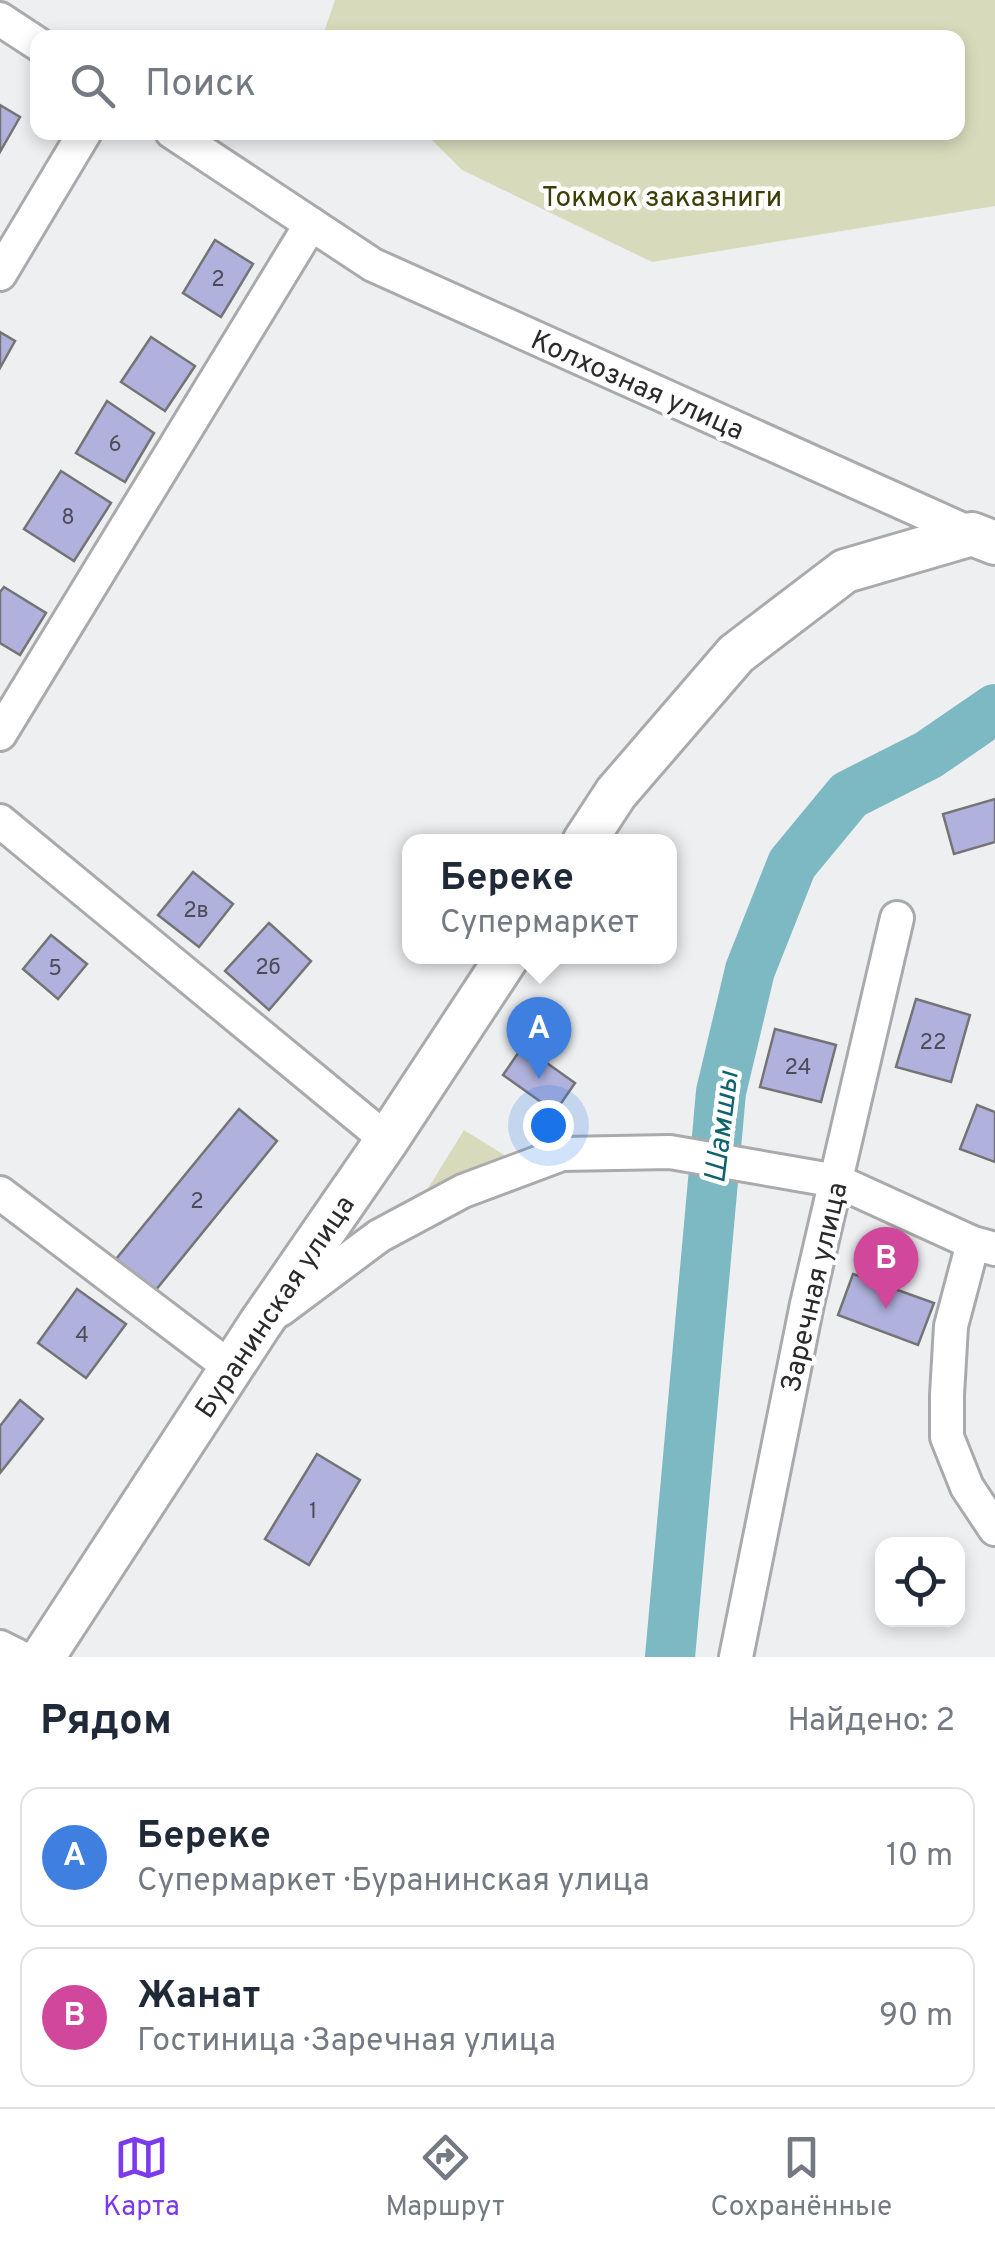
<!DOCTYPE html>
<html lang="ru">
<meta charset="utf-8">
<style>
body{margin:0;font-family:Overpass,sans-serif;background:#f6f6f7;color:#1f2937}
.controls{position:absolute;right:30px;bottom:30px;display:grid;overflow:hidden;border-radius:20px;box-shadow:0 5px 15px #0003}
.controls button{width:90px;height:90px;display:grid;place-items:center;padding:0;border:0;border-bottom:2px solid #e0e1e3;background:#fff;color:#1f2937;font:50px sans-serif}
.you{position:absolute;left:548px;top:1125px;width:35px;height:35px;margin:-25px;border:8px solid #fff;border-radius:50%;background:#1a73e8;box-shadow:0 0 0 15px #1a73e833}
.badge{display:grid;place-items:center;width:65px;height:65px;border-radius:50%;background:#7c3aed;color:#fff;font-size:32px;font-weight:700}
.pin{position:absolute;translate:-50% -82px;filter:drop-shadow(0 2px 5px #0008)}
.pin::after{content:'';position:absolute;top:52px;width:35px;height:30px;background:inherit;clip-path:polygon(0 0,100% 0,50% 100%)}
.popup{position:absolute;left:402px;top:834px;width:275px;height:130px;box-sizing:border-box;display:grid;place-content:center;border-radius:20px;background:#fff;filter:drop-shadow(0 2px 8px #0005);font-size:32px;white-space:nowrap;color:#747a83}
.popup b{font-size:38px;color:#1f2937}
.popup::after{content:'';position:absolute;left:50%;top:100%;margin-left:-20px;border:20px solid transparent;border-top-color:#fff}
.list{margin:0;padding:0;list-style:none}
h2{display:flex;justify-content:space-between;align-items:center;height:130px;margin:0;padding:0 40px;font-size:42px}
h2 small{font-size:32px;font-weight:400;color:#747a83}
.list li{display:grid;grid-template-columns:65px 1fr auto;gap:30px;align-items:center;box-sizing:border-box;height:140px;margin:0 20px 20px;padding:0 20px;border:2px solid #e0e1e3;border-radius:20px}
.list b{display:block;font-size:38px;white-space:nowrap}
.list p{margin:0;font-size:32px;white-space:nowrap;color:#747a83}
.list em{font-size:32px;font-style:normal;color:#747a83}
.icon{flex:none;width:55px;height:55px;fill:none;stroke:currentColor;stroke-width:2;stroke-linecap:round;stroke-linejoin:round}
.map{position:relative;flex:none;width:995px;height:1657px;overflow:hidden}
.search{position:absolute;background:#fff;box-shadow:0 5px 15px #0003;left:30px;right:30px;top:30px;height:110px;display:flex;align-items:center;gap:25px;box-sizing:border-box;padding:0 35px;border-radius:20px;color:#747a83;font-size:38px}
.sheet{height:450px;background:#fff}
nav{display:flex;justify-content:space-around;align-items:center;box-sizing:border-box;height:140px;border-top:2px solid #e0e1e3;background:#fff;font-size:28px;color:#747a83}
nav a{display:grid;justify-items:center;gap:5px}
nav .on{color:#7c3aed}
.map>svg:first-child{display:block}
.green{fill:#d8dbbb}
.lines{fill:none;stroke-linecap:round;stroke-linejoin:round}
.river{stroke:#7cb9c2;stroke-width:50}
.building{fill:#b0b1dd;stroke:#747476;stroke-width:2.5}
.minor-casing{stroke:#aaaaac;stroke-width:38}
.major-casing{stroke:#aaaaac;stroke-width:48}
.minor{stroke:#fff;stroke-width:32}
.major{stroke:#fff;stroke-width:42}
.labels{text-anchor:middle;stroke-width:9;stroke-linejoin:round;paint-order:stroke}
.number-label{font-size:22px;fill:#4c4c58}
.park-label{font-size:28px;fill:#3c3e04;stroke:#fff}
.street-label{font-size:28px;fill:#2a2a2b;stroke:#fff}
.water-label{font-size:30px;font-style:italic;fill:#0f636e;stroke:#fff}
</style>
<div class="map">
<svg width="995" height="1657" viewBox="0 0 995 1657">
<rect width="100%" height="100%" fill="#eeeff1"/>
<!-- green -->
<g class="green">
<path d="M 335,0 L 995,0 L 995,206 L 652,262 L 462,170 L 425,133 L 958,132 L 958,38 L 330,37 L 324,32 Z"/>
<path d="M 464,1130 L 509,1158 L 427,1190 Z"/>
</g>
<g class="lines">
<!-- river -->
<path class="river" d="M 670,1657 L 721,1092 L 750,970 L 792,864 L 849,795 L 928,755 L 995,709"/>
</g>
<!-- building -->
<g class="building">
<path d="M 0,105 L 20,117 L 0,152 Z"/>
<path d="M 215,240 L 253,264 L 221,317 L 183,293 Z"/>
<path d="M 0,332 L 15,341 L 0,368 Z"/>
<path d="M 151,337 L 195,366 L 165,411 L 121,382 Z"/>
<path d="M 107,401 L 154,433 L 125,482 L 76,453 Z"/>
<path d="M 61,471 L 111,503 L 74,561 L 24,529 Z"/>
<path d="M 4,587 L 46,613 L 20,655 L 0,643 L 0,592 Z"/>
<path d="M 995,799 L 995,842 L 954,854 L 943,814 Z"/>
<path d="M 193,872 L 233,904 L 199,947 L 158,915 Z"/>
<path d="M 269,923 L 311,961 L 269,1010 L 225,971 Z"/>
<path d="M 51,935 L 87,964 L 58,999 L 23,969 Z"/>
<path d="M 916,999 L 970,1015 L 951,1082 L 896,1067 Z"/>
<path d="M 775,1029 L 836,1045 L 821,1102 L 760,1087 Z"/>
<path d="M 523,1046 L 575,1083 L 555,1112 L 503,1075 Z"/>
<path d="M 977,1105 L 995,1112 L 995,1162 L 960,1149 Z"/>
<path d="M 239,1109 L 277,1141 L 155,1291 L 116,1259 Z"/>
<path d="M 853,1274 L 934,1303 L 918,1345 L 838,1315 Z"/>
<path d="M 77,1289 L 126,1324 L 86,1378 L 38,1343 Z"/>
<path d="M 20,1400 L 43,1419 L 0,1473 L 0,1426 Z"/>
<path d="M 317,1454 L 360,1480 L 309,1565 L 265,1539 Z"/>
</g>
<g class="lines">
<defs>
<g id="minor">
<path d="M 0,19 L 38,44"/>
<path d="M 172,132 L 373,265 L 972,534"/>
<path d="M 0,274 L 85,132"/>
<path d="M 0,734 L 311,224"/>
<path d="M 0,821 L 387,1140"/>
<path d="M 0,1193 L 231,1368"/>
<path d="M 973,1243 L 951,1326 L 947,1395 L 947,1437 L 967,1487 L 995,1529"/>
<path d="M 280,1310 L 379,1236 L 463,1191 L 562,1154 L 670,1152 L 837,1181 L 973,1243 L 995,1249"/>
<path d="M 0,1647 L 20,1657"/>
<path d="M 736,1657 L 807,1304 L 897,918"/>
</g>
<g id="major">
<path d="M 584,842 L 616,793 L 736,654 L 845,571 L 972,534 L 995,543"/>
<path d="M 43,1657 L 260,1324 L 387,1140 L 508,956"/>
</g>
</defs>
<!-- minor casing -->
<use href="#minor" class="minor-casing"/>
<!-- major casing -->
<use href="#major" class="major-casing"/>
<!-- minor -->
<use href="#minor" class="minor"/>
<!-- major -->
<use href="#major" class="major"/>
</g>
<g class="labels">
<!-- number labels -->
<g class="number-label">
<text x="218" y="286">2</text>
<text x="115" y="451">6</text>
<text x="68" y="524">8</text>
<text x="196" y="917">2в</text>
<text x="268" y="974">2б</text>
<text x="55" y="975">5</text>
<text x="933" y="1049">22</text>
<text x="798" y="1074">24</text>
<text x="197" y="1208">2</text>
<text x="82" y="1342">4</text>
<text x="313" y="1518">1</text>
</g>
<!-- park labels -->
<g class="park-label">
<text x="662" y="206">Токмок заказниги</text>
</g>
<!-- street labels -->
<g class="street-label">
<text transform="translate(638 384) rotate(24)" y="10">Колхозная улица</text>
<text transform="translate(813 1287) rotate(-77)" y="10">Заречная улица</text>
<text transform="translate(274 1306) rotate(-56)" y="10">Буранинская улица</text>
</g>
<!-- water labels -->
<g class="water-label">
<text transform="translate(721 1127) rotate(-83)" y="10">Шамшы</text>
</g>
</g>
</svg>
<div class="controls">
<button><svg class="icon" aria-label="locate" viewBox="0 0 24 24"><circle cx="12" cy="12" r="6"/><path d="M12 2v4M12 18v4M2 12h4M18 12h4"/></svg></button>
</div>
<div class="you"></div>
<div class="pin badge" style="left:539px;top:1079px;background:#3f7fe0">A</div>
<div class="popup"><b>Береке</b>Супермаркет</div>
<div class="pin badge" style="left:886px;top:1309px;background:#d1479c">B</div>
<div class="search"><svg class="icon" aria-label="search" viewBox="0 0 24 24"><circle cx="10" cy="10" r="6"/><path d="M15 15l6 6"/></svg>Поиск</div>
</div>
<section class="sheet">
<h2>Рядом<small>Найдено: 2</small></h2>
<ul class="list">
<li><span class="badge" style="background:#3f7fe0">A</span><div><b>Береке</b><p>Супермаркет · Буранинская улица</p></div><em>10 m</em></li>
<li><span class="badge" style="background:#d1479c">B</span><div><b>Жанат</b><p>Гостиница · Заречная улица</p></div><em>90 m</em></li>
</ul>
</section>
<nav>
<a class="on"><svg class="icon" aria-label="map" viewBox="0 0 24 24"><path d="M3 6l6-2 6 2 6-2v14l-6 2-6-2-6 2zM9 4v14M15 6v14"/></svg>Карта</a>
<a><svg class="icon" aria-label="directions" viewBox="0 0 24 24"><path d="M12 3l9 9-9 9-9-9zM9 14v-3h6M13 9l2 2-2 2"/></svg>Маршрут</a>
<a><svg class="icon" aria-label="saved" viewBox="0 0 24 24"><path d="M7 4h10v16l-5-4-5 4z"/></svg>Сохранённые</a>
</nav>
